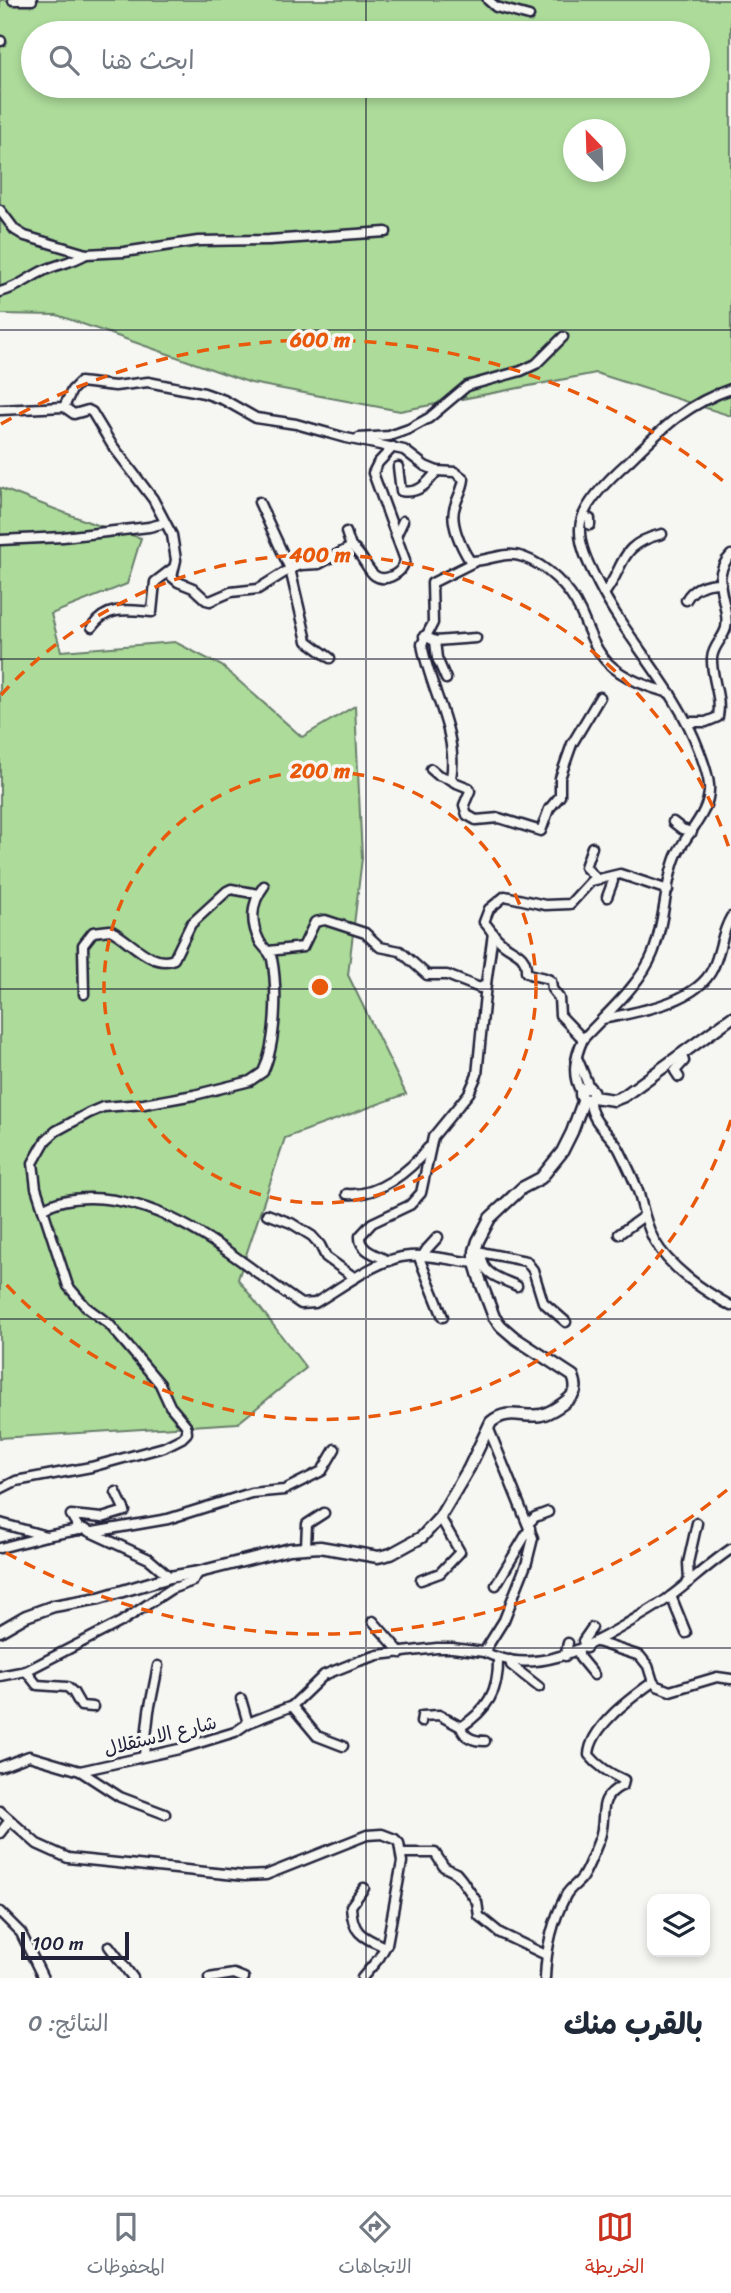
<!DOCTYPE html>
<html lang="ar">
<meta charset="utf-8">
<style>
body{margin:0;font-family:Sriracha,"Playpen Sans Arabic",sans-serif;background:#f2f2f3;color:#1f2937;direction:rtl}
.controls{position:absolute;right:21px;bottom:21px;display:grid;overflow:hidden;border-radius:14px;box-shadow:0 4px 10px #0003}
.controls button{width:63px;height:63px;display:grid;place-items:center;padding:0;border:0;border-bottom:2px solid #e0e1e3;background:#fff;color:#1f2937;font:35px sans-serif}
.compass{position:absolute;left:563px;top:119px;width:63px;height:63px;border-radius:50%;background:#fff;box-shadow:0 4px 10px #0003;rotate:337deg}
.scale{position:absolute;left:21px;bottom:18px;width:108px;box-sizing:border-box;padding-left:7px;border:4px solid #22223b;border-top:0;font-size:19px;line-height:24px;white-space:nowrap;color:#22223b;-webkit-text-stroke:5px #f6f6f2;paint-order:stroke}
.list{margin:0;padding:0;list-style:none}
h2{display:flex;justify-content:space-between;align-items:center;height:91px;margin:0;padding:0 28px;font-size:30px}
h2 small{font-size:23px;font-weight:400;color:#747a83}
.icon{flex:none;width:38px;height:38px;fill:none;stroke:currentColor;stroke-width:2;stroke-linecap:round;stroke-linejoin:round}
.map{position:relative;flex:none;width:731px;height:1978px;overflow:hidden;direction:ltr}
.search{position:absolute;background:#fff;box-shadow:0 4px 10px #0003;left:21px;right:21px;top:21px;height:77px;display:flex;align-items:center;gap:18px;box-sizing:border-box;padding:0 24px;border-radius:38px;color:#747a83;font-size:26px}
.sheet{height:217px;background:#fff}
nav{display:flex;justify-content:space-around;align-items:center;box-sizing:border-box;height:98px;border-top:2px solid #e0e1e3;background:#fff;font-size:19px;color:#747a83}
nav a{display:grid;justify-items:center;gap:4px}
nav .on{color:#c8321e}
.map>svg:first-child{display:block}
.green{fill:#acdb9a;stroke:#677e6a;stroke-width:2;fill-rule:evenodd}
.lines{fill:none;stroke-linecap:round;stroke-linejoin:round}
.minor-casing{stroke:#22223b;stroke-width:13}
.major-casing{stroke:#22223b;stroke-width:15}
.minor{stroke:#f6f6f2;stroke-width:8}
.major{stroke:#f6f6f2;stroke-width:10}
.grid{fill:none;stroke:#22223b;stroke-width:2;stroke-opacity:0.55}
.ring{fill:none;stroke:#e8590c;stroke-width:3.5;stroke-dasharray:12 9}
.labels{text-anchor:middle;stroke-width:7;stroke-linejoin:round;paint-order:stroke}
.street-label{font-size:19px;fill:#22223b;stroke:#f6f6f2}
.centre{fill:#e8590c;stroke:#f6f6f2;stroke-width:3.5}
.ring-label{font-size:21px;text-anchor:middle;font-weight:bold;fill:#e8590c;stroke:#f6f6f2;stroke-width:7;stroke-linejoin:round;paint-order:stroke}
</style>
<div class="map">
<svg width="731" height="1978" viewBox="0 0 731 1978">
<rect width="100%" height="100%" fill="#f6f6f2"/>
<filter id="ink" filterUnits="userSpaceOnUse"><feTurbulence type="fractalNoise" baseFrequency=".0143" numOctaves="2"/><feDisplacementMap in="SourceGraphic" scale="14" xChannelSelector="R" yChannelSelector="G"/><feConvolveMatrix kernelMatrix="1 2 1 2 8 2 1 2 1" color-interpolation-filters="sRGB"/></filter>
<g filter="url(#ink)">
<!-- green -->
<g class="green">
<path d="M 0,0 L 731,0 L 731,416 L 596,373 L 400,411 L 251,383 L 57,315 L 0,314 ZM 33,33 L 698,33 L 698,86 L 33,86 ZM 574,130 L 616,130 L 616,172 L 574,172 Z"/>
<path d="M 0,488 L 94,524 L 141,538 L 127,584 L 51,614 L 61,651 L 175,642 L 222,666 L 302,737 L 355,706 L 362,858 L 348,975 L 406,1094 L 285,1138 L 238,1279 L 306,1368 L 238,1423 L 0,1438 Z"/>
</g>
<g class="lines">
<defs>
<g id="minor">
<path d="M 13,0 L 32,0"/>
<path d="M 488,0 L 496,7 L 529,16"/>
<path d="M 0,41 L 1,41"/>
<path d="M 0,210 L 15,230 L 25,236 L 86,254 L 124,252 L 198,241 L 269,240 L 386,232"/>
<path d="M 0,292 C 22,286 27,278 45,270 C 59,264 73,262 86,254"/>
<path d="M 64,407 L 74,414 L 88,410 L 92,412 L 112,445 L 153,499 L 172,535 L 176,560 L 172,577 L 178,582 L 193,588 L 206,600 L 210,601 L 231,592 L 258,589 L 290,569 L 301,565 L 319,564 L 351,547 C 367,555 368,587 392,576 C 400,572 403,568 405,560 L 373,473 L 378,463 L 393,447"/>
<path d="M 0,410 L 64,407 L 72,390 L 80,382 L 115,386 L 148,382 L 204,393 L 224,400 L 256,418 L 296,424 L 346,438 L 404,450 L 425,466 L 437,471 L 455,472 L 464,479 C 463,489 458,496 455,506 C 449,522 461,547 470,561 C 488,562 504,550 523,557 C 546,565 570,588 580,611 C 588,628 594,649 608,663 C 623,678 650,688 670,693"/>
<path d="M 359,438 L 389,436 L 409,429 L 429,418 L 467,386 L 521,371 L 536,364 L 563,337"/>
<path d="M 398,467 L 401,491 C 419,494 427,484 437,471"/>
<path d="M 259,502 L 290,569 L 307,641 L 330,658"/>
<path d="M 583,516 L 590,519 L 590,525"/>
<path d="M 346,532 L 351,547"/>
<path d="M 396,536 L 403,521"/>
<path d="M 0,540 L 63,537 L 149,527 L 165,523"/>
<path d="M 474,562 L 432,583 L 433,623 L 422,644 C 429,688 459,732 451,778 L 454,782 L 469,788 L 470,791 L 464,805 L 467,815 L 476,820 L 499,818 L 541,831 L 549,809 L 560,796 L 560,778 L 572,744 L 600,697"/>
<path d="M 604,594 C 626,566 617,545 662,534"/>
<path d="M 686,600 C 693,587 706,583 721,583"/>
<path d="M 92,627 C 107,605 129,610 152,612 L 155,582 L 172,569"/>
<path d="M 424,636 L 435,641 L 437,658 L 446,679"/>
<path d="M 435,641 L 476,638"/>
<path d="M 689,722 L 706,722 L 718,717 C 722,697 711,678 712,658 C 713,646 723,639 726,628 C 731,604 707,579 731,555"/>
<path d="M 431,769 L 438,775 L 452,780"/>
<path d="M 673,822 L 682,829 L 692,832"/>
<path d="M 592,847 L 585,867 L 596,878"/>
<path d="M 607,897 L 613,881 L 612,877"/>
<path d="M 269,951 L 303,947 L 315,922 L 325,920 L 365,933 L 380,947 L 400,951 L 427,975 L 447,975 L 480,988 L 486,984 L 493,933"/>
<path d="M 84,994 L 83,945 L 93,932 L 110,930 C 129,939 152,969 174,959 L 191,924 L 227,891 L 231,889 L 258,894"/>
<path d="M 603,1019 C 637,1012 697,1003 713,968 C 721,951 721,934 731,917"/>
<path d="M 583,1039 L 560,1015 L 559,998 L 552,989 L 551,981 C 543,975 534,978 526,972 C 527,951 510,952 499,940 C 493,935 490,928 484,922 L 489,909 L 505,896 L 545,905 L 570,904 L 591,881 L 620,874 L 668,890"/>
<path d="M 578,1060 L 589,1087"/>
<path d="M 679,1077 L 675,1071 L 684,1061 L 681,1054"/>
<path d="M 581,1092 C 571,1075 575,1057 583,1039 C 605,1015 641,984 653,953 C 665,922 664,886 676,856 C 687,832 711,813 709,785 C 708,773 703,761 699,750 C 676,688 627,641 598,583 C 590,567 579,547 580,528 C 581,505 612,476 629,461 C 662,429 686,404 731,389"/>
<path d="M 590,1099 C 589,1121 609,1132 619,1149 C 626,1163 634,1179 639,1194 C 643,1209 646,1225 654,1240 C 669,1267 704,1291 731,1306"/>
<path d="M 347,1194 C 377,1197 410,1171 428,1148"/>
<path d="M 43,1209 C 57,1200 74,1198 90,1198 C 173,1199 236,1260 301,1304 L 315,1303 C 341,1288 378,1258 409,1256 C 430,1254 454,1261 475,1263"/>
<path d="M 267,1214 L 291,1223 L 312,1236 L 320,1245 L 326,1257 L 355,1278"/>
<path d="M 619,1234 L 644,1216"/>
<path d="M 438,1237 L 427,1249 L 420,1260 L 443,1317"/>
<path d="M 475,1251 L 526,1261 L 533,1270 L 543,1302 L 566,1322"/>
<path d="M 482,1252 C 480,1275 500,1278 517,1286"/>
<path d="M 389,1261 C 377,1255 359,1251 360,1236 L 372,1223 L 410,1205 L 421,1193 L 433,1137 L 469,1093 L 477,1075 L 486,984"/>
<path d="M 0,1489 L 16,1481 L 91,1467 L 164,1447 L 182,1438 L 187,1433 L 186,1425 L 170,1406 L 160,1384 L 109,1324 L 86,1307 L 68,1286 L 36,1188 L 33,1163 L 46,1140 L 56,1131 L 89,1113 L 103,1107 L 144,1104 L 194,1095 L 250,1081 L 263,1072 C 276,1044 278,990 272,959 C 270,952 264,948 260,942 C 250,923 251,903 264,886"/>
<path d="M 0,1523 L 46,1536"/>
<path d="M 528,1524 L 535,1517 L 548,1512"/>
<path d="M 80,1530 L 71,1515 L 102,1518 L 125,1511 L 116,1492"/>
<path d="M 93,1532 L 168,1519 L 251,1493 L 284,1490 L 322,1471 L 335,1449"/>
<path d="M 306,1546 L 307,1524 L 324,1513"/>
<path d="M 0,1548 L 46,1536 L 84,1529 L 149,1559 L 170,1577"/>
<path d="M 421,1580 L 440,1573 L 460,1552 L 440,1517"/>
<path d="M 689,1582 L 688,1563 L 697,1523"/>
<path d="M 496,1585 L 530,1528"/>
<path d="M 671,1596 L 686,1633"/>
<path d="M 373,1621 L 401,1653"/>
<path d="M 597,1642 L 640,1656 L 648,1666 L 653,1682 L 657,1686 L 670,1691 L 717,1677 L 731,1679"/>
<path d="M 586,1648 L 583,1641 L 592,1628"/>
<path d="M 578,1651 L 580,1658 L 594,1675"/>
<path d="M 484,1652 C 533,1676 583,1650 625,1625 C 641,1615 657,1607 671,1596 C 691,1581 710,1563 731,1549"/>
<path d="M 565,1656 L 568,1643"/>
<path d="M 510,1660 L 511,1665 L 539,1687"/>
<path d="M 26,1671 L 37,1685 L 67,1687 L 73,1692 L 81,1706 L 93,1707"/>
<path d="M 0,1676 L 26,1671 L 121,1622 L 171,1589 L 193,1581 L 199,1572"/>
<path d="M 241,1699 L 248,1723"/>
<path d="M 292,1706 L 317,1736 L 343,1746"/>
<path d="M 421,1722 L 422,1716 L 439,1715 L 461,1727 C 487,1710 499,1691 498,1659"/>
<path d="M 461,1727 C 464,1738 475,1741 485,1741"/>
<path d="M 144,1755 L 149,1711 L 158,1666"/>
<path d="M 0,1767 L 29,1756 L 80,1771 L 179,1749 L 235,1732 L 248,1723 L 292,1706 L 324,1675 L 359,1661 L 378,1655 L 437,1648 L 452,1648 L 484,1652 L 504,1620 L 527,1562 L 533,1538 L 488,1427"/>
<path d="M 80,1771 L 120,1797 L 165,1814"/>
<path d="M 0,1811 L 37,1844 L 68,1858 L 245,1876 L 266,1875 L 367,1835 L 382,1834 L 395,1839 L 399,1843 L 402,1862 L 387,1944 L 379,1958 L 362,1978"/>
<path d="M 0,1833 L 10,1820"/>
<path d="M 402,1853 L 435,1853 L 444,1867 L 456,1873 L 461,1879 L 477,1902 L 479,1916 L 500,1933 L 546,1955"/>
<path d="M 364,1888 L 351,1906 C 352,1934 363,1937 385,1947"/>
<path d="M 0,1912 L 21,1933 L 43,1978"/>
<path d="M 109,1946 L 133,1978"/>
<path d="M 209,1978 L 234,1974 L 244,1978"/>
<path d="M 545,1978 C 546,1949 553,1920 566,1895 C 570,1888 576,1885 581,1879 C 587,1871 595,1850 599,1840 C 609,1816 593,1800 623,1785 L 624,1780 C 610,1774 598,1766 589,1755 C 590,1727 631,1698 653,1682"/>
</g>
<g id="major">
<circle cx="587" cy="1094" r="6"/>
<path d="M 593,1097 L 614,1100 L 624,1096 L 731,1018"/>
<path d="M 0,1631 L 26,1616 L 54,1606 L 99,1598 L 170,1577 L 199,1572 L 290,1549 L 320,1547 L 378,1557 L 391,1554 L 422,1537 L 440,1517 L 469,1468 L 491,1422 C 508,1408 522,1418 541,1415 C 550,1413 569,1401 574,1393 C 577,1388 575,1381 573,1376 L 515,1338 L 501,1326 L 494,1317 L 481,1283 L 475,1263 L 475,1251 L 478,1241 L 490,1218 L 522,1188 L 541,1178 L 562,1152 L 572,1132 L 584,1099"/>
</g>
</defs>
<!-- minor casing -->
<use href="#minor" class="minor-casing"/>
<!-- major casing -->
<use href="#major" class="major-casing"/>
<!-- minor -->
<use href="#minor" class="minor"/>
<!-- major -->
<use href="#major" class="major"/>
</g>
</g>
<!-- grid -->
<path class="grid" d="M 366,0 L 366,33M 366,86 L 366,1978M 0,330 L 731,330M 0,659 L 731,659M 0,989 L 731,989M 0,1319 L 731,1319M 0,1648 L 731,1648"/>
<!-- distance rings -->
<g class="ring">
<circle cx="320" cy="987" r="216"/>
<path d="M731 1120A432 432 0 0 1 1 1279M1 695A432 432 0 0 1 731 854"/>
<path d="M727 1490A647 647 0 0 1 1 1550M1 424A647 647 0 0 1 727 484"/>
</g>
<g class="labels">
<!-- street labels -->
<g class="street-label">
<text transform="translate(160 1735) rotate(-14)" y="7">شارع الاستقلال</text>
</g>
</g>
<circle cx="320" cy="987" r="10" class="centre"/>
<g class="ring-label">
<text x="320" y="347">600 m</text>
<text x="320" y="562">400 m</text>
<text x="320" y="778">200 m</text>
</g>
</svg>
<div class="controls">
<button><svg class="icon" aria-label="layers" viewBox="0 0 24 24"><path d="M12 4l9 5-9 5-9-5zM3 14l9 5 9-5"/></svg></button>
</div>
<svg class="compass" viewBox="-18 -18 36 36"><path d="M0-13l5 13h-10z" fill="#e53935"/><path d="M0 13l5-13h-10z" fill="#747a83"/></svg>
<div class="scale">100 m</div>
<div class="search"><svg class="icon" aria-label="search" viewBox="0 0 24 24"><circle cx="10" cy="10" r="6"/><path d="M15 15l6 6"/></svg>ابحث هنا</div>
</div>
<section class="sheet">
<h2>بالقرب منك<small>النتائج: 0</small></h2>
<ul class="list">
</ul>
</section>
<nav>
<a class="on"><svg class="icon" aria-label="map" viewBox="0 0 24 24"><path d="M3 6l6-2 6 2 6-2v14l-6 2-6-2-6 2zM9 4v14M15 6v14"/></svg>الخريطة</a>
<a><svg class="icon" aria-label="directions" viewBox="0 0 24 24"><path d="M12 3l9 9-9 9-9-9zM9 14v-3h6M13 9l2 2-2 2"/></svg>الاتجاهات</a>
<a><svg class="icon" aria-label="saved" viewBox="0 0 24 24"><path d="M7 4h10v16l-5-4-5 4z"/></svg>المحفوظات</a>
</nav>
